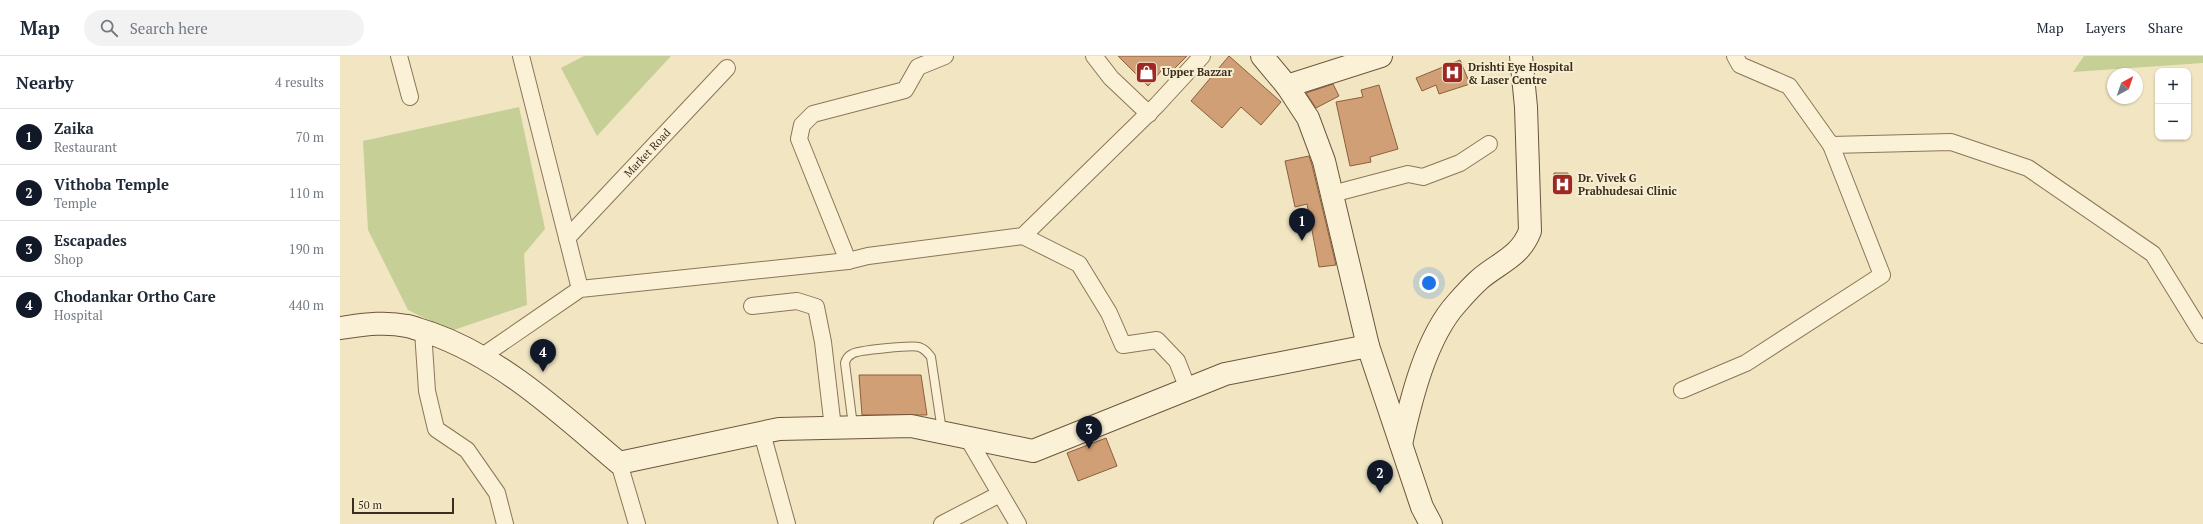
<!DOCTYPE html>
<meta charset="utf-8">
<style>
body{margin:0;font-family:"PT Serif",serif;background:#f2f2f3;color:#1f2937}
.controls{position:absolute;right:12px;top:12px;display:grid;overflow:hidden;border-radius:8px;box-shadow:0 1px 3px #0004}
.controls button{width:36px;height:36px;display:grid;place-items:center;padding:0;border:0;border-bottom:1px solid #e0e1e3;background:#fff;color:#1f2937;font:20px sans-serif}
.compass{position:absolute;left:1767px;top:12px;width:36px;height:36px;border-radius:50%;background:#fff;box-shadow:0 1px 3px #0004;rotate:40deg}
.scale{position:absolute;left:12px;bottom:10px;width:102px;box-sizing:border-box;padding-left:4px;border:2px solid #3b2d1d;border-top:0;font-size:11px;line-height:14px;white-space:nowrap;color:#3b2d1d;-webkit-text-stroke:3px #f7eed2;paint-order:stroke}
.you{position:absolute;left:1089px;top:227px;width:14px;height:14px;margin:-10px;border:3px solid #fff;border-radius:50%;background:#1a73e8;box-shadow:0 0 0 6px #1a73e833}
.badge{display:grid;place-items:center;width:26px;height:26px;border-radius:50%;background:#111827;color:#fff;font-size:13px;font-weight:700}
.pin{position:absolute;translate:-50% -33px;filter:drop-shadow(0 1px 2px #0008)}
.pin::after{content:'';position:absolute;top:21px;width:14px;height:12px;background:inherit;clip-path:polygon(0 0,100% 0,50% 100%)}
.list{margin:0;padding:0;list-style:none}
h2{display:flex;justify-content:space-between;align-items:center;height:52px;margin:0;padding:0 16px;font-size:17px}
h2 small{font-size:13px;font-weight:400;color:#747a83}
.list li{display:grid;grid-template-columns:26px 1fr auto;gap:12px;align-items:center;box-sizing:border-box;height:56px;padding:0 16px;border-top:1px solid #e0e1e3}
.list b{display:block;font-size:15px;white-space:nowrap}
.list p{margin:0;font-size:13px;white-space:nowrap;color:#747a83}
.list em{font-size:13px;font-style:normal;color:#747a83}
.icon{flex:none;width:22px;height:22px;fill:none;stroke:currentColor;stroke-width:2;stroke-linecap:round;stroke-linejoin:round}
.map{position:relative;flex:none;width:1863px;height:468px;overflow:hidden}
header{display:flex;align-items:center;gap:24px;box-sizing:border-box;height:56px;padding:0 20px;background:#fff;border-bottom:1px solid #e0e1e3}
header strong{font-size:19px}
nav{display:flex;gap:22px;margin-inline-start:auto;font-size:14px}
.search{width:280px;height:36px;background:#f2f2f3;display:flex;align-items:center;gap:10px;box-sizing:border-box;padding:0 14px;border-radius:22px;color:#747a83;font-size:15px}
main{display:flex}
aside{flex:1;background:#fff}
.map>svg:first-child{display:block}
.green{fill:#c6cf95}
.building{fill:#d19f76;stroke:#8c5f3c}
.lines{fill:none;stroke-linecap:round;stroke-linejoin:round}
.lane-casing{stroke:#8c7658;stroke-width:10}
.street-casing{stroke:#8c7658;stroke-width:18}
.secondary-casing{stroke:#6d563b;stroke-width:24}
.lane{stroke:#fbf1d6;stroke-width:8}
.street{stroke:#fbf1d6;stroke-width:16}
.secondary{stroke:#fbf1d6;stroke-width:22}
.labels{text-anchor:middle;stroke-width:4;stroke-linejoin:round;paint-order:stroke}
.poi-label{font-size:11px;font-weight:bold;fill:#3b2d1d;stroke:#f7eed2;text-anchor:start}
.street-label{font-size:11px;fill:#3b2d1d;stroke:#f7eed2}
</style>
<header>
<strong>Map</strong>
<div class="search"><svg class="icon" aria-label="search" viewBox="0 0 24 24"><circle cx="10" cy="10" r="6"/><path d="M15 15l6 6"/></svg>Search here</div>
<nav><a>Map</a><a>Layers</a><a>Share</a></nav>
</header>
<main>
<aside>
<h2>Nearby<small>4 results</small></h2>
<ul class="list">
<li><span class="badge">1</span><div><b>Zaika</b><p>Restaurant</p></div><em>70 m</em></li>
<li><span class="badge">2</span><div><b>Vithoba Temple</b><p>Temple</p></div><em>110 m</em></li>
<li><span class="badge">3</span><div><b>Escapades</b><p>Shop</p></div><em>190 m</em></li>
<li><span class="badge">4</span><div><b>Chodankar Ortho Care</b><p>Hospital</p></div><em>440 m</em></li>
</ul>
</aside>
<div class="map">
<svg width="1863" height="468" viewBox="0 0 1863 468">
<rect width="100%" height="100%" fill="#f1e5c2"/>
<!-- green -->
<g class="green">
<path d="M 244,0 L 331,0 L 257,80 L 221,12 Z"/>
<path d="M 1744,0 L 1863,0 L 1863,7 L 1733,16 Z"/>
<path d="M 179,51 L 205,173 L 184,198 L 187,249 L 111,275 L 68,254 L 28,174 L 23,85 Z"/>
</g>
<!-- building -->
<g class="building">
<path d="M 778,0 L 847,0 L 828,19 L 822,14 L 808,30 Z"/>
<path d="M 889,0 L 941,46 L 921,69 L 901,51 L 882,72 L 851,45 Z"/>
<path d="M 1120,4 L 1130,28 L 1099,38 L 1096,29 L 1082,35 L 1076,22 Z"/>
<path d="M 993,28 L 999,40 L 976,52 L 966,37 Z"/>
<path d="M 1039,29 L 1058,93 L 1030,101 L 1031,106 L 1010,110 L 996,46 L 1023,41 L 1021,34 Z"/>
<path d="M 969,100 L 972,109 L 996,209 L 979,211 L 967,148 L 955,151 L 945,105 Z"/>
<path d="M 1214,117 L 1228,117 L 1229,134 L 1215,135 Z"/>
<path d="M 519,319 L 581,319 L 587,359 L 522,359 Z"/>
<path d="M 766,382 L 777,410 L 738,425 L 727,397 Z"/>
</g>
<g class="lines">
<defs>
<path id="lane" d="M 513,370 L 505,307 C 506,303 508,300 512,298 C 517,294 573,289 579,291 C 585,293 587,296 591,301 L 602,375"/>
<g id="street">
<path d="M 59,0 L 70,41"/>
<path d="M 181,0 L 240,233"/>
<path d="M 754,0 L 771,22 L 809,58"/>
<path d="M 1395,0 L 1400,9 L 1449,30 L 1491,89 L 1611,86 L 1688,112 L 1813,198 L 1863,279"/>
<path d="M 992,138 L 1068,118 L 1083,121 L 1120,107 L 1149,88"/>
<path d="M 683,180 L 739,208 L 769,257 L 783,289 L 817,284 L 837,305 L 848,333"/>
<path id="s1" d="M 227,182 L 387,12"/>
<path d="M 508,205 L 459,83 L 462,69 L 473,58 L 565,34 L 578,11 L 605,0"/>
<path d="M 412,250 L 457,245 L 476,251 L 483,286 L 493,372"/>
<path d="M 83,275 L 87,335 L 96,373 L 127,394 L 157,437 L 165,468"/>
<path d="M 141,301 L 240,233 L 508,205 L 528,200 L 683,180 L 817,49 L 862,0"/>
<path d="M 1342,334 L 1406,307 L 1542,219 L 1491,89"/>
<path d="M 422,377 L 447,468"/>
<path d="M 627,381 L 678,468"/>
<path d="M 279,407 L 297,468"/>
<path d="M 602,468 L 660,438"/>
</g>
<g id="secondary">
<path d="M 922,0 L 947,30 L 968,62 L 984,105 L 1028,290 L 1082,451 L 1091,468"/>
<path d="M 947,30 L 1041,0"/>
<path d="M 0,272 C 22,269 44,265 67,270 C 74,271 82,275 90,277 C 162,302 221,358 279,407 L 439,373 L 571,370 L 693,395 L 885,318 L 1028,290"/>
<path d="M 1061,388 C 1071,343 1086,281 1117,247 C 1124,239 1132,230 1140,223 C 1160,206 1180,201 1190,175 L 1186,51 L 1181,0"/>
</g>
</defs>
<!-- lane casing -->
<use href="#lane" class="lane-casing"/>
<!-- street casing -->
<use href="#street" class="street-casing"/>
<!-- secondary casing -->
<use href="#secondary" class="secondary-casing"/>
<!-- lane -->
<use href="#lane" class="lane"/>
<!-- street -->
<use href="#street" class="street"/>
<!-- secondary -->
<use href="#secondary" class="secondary"/>
</g>
<!-- icons -->
<defs>
<symbol id="shop-square" viewBox="-11 -11 22 22"><rect x="-9" y="-9" width="18" height="18" rx="4" fill="#9e2924" stroke="#f7eed2"/><path d="M-5-2.5h2.3a2.7 3.5 0 0 1 5.4 0H5L5.5 6h-11ZM-1.5-2.5h3a1.5 2.3 0 0 0-3 0Z" fill="#fff"/></symbol>
<symbol id="hospital-square" viewBox="-11 -11 22 22"><rect x="-9" y="-9" width="18" height="18" rx="4" fill="#9e2924" stroke="#f7eed2"/><path d="M-5-5h3v3.5h4V-5h3V5h-3V1.5h-4V5h-3Z" fill="#fff"/></symbol>
</defs>
<g fill-rule="evenodd">
<use href="#shop-square" x="794" y="4" width="25" height="25"/>
<use href="#hospital-square" x="1100" y="4" width="25" height="25"/>
<use href="#hospital-square" x="1210" y="116" width="25" height="25"/>
</g>
<g class="labels">
<!-- poi labels -->
<g class="poi-label">
<text x="1128" y="15">Drishti Eye Hospital<tspan x="1128" dy="13">&amp; Laser Centre</tspan></text>
<text x="822" y="20">Upper Bazzar</text>
<text x="1238" y="126">Dr. Vivek G<tspan x="1238" dy="13">Prabhudesai Clinic</tspan></text>
</g>
<!-- street labels -->
<g class="street-label">
<text dy="4" stroke="none"><textPath href="#s1" startOffset="117">Market Road</textPath></text>
</g>
</g>
</svg>
<div class="controls">
<button>+</button>
<button>−</button>
</div>
<svg class="compass" viewBox="-18 -18 36 36"><path d="M0-13l5 13h-10z" fill="#e53935"/><path d="M0 13l5-13h-10z" fill="#747a83"/></svg>
<div class="scale">50 m</div>
<div class="you"></div>
<div class="pin badge" style="left:962px;top:185px">1</div>
<div class="pin badge" style="left:1040px;top:437px">2</div>
<div class="pin badge" style="left:749px;top:393px">3</div>
<div class="pin badge" style="left:203px;top:316px">4</div>
</div>
</main>
